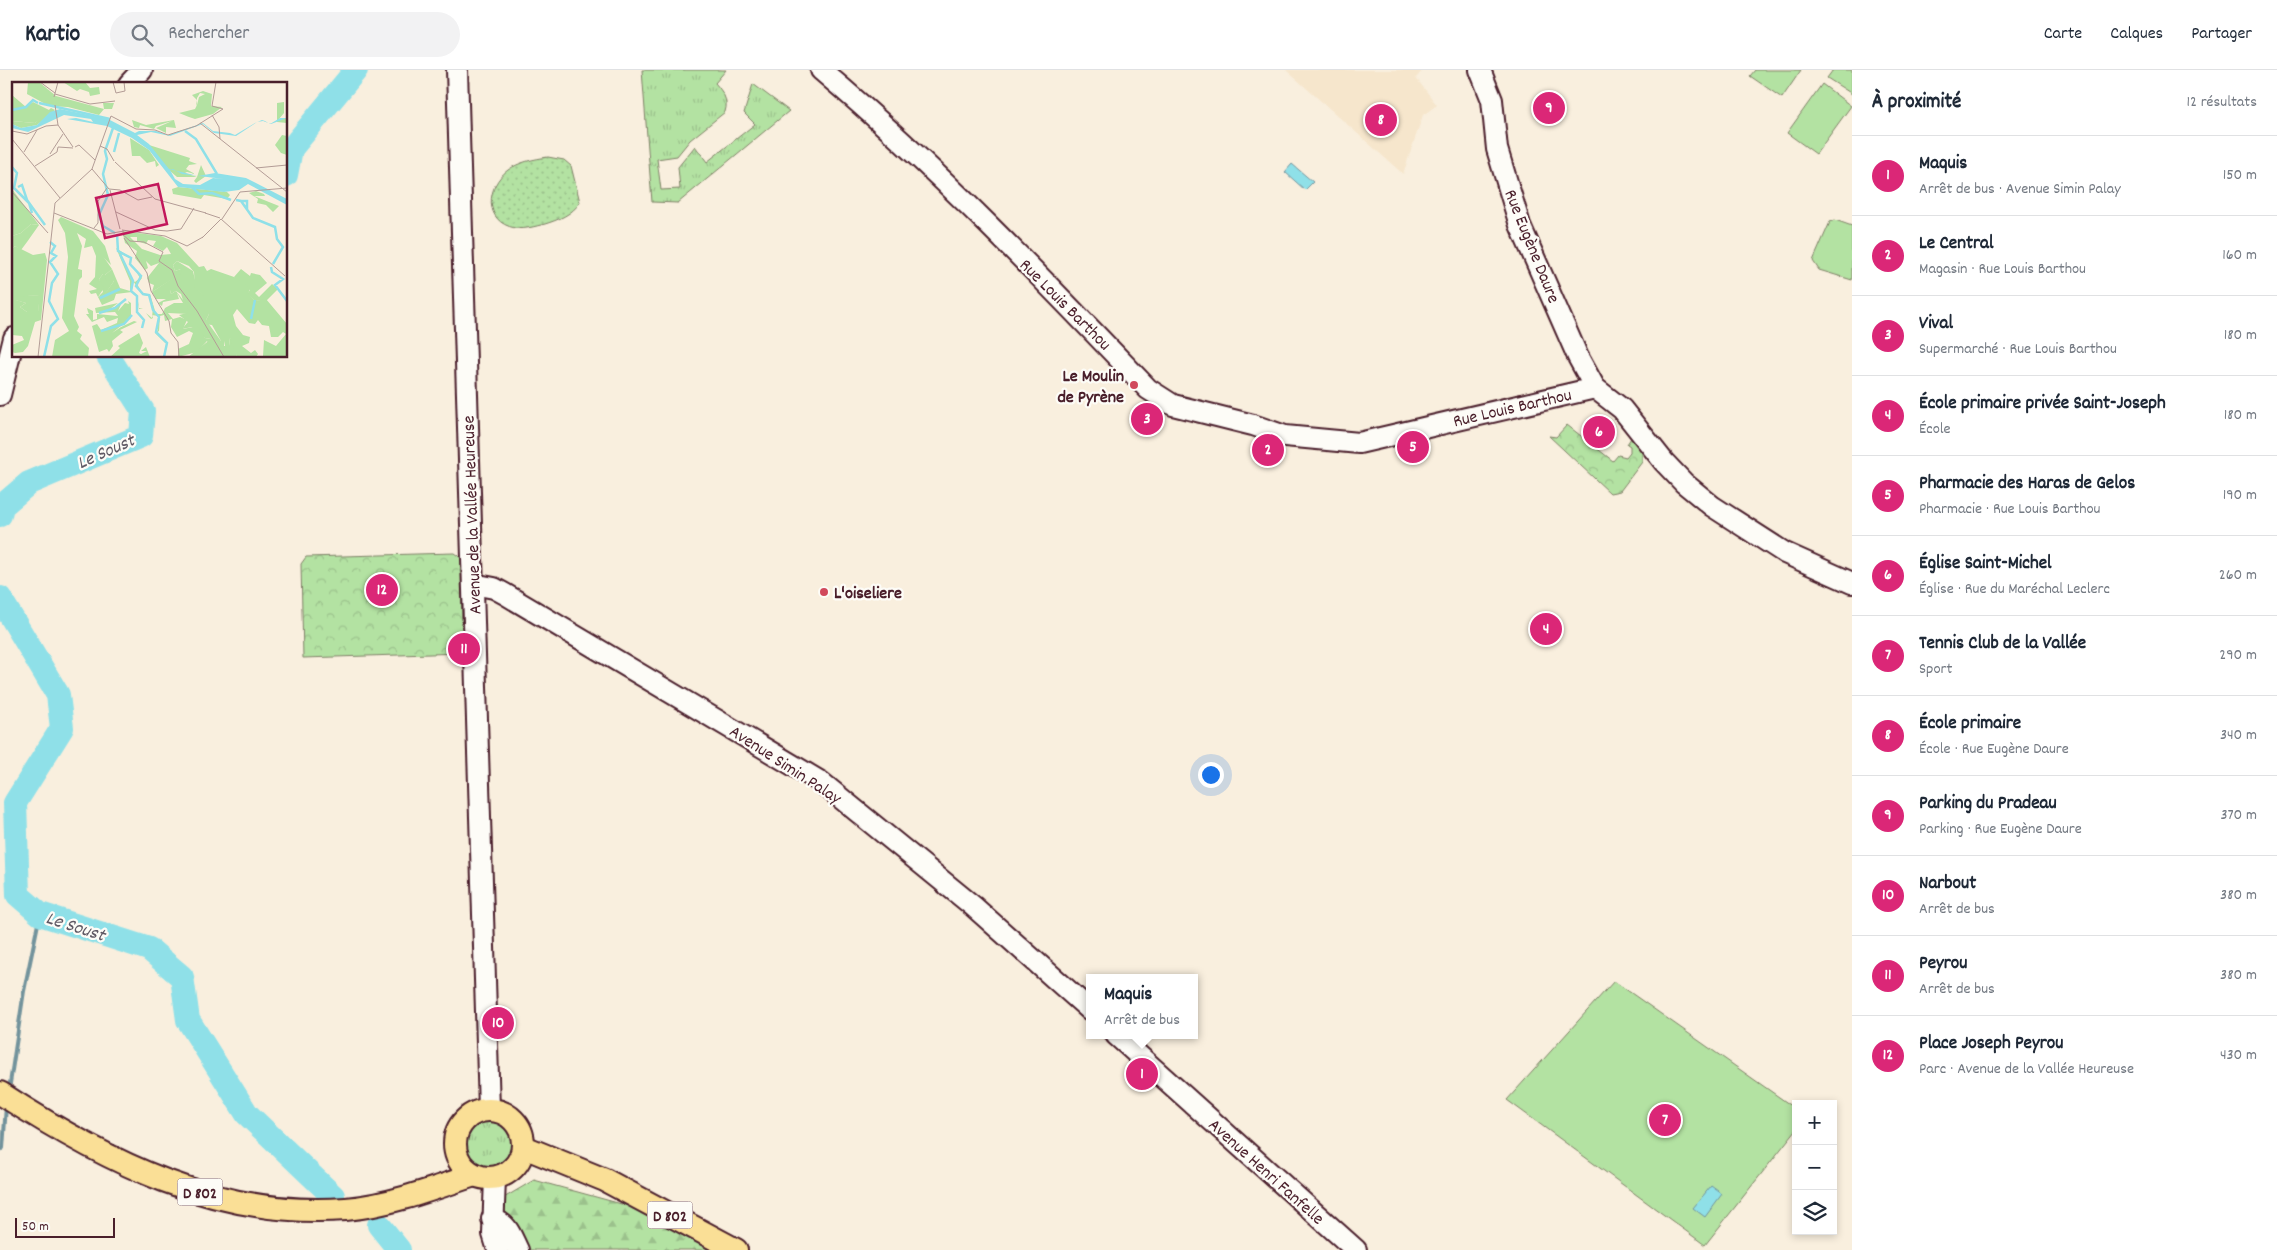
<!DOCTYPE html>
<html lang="fr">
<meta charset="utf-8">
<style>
body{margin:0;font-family:Dekko,sans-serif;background:#f2f2f3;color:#1f2937}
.controls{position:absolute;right:15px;bottom:15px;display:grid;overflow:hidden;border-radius:0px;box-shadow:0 2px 8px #0003}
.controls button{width:45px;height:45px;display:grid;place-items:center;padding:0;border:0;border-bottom:1px solid #e0e1e3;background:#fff;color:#1f2937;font:25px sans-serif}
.scale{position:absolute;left:15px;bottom:12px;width:100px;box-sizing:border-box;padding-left:5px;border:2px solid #4a1f2b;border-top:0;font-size:14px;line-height:18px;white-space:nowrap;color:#4a1f2b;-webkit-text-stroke:4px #fdfcf7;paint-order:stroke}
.you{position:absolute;left:1210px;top:704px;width:18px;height:18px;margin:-12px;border:4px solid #fff;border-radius:50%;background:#1a73e8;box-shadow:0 0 0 8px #1a73e833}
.badge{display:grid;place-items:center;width:32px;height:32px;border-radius:50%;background:#db2777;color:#fff;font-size:16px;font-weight:700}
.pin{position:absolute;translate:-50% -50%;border:2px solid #fff;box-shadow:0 1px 5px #0006}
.popup{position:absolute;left:1086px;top:904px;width:112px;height:65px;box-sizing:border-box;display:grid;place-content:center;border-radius:0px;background:#fff;filter:drop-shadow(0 1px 4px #0005);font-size:16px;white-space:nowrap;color:#747a83}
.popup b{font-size:19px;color:#1f2937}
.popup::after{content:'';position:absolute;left:50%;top:100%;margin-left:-10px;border:10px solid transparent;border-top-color:#fff}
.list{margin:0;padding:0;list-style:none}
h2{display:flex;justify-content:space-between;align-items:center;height:65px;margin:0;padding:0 20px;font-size:21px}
h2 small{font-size:16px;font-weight:400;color:#747a83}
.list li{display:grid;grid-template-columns:32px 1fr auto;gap:15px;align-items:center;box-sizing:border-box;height:80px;padding:0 20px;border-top:1px solid #e0e1e3}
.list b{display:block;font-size:19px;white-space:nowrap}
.list p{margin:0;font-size:16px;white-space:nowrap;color:#747a83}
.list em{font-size:16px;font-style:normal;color:#747a83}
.icon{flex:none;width:28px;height:28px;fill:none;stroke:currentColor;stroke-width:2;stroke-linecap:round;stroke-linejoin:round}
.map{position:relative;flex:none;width:1852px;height:1180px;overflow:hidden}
header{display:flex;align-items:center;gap:30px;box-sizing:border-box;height:70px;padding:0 25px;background:#fff;border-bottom:1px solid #e0e1e3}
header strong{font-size:24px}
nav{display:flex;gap:28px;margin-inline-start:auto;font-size:18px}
.search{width:350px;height:45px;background:#f2f2f3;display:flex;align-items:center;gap:12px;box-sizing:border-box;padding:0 18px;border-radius:28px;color:#747a83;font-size:19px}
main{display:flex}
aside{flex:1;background:#fff}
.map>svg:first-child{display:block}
.built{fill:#f6e6cc}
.grass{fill:url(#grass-tufts);stroke:#7e8066}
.forest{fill:url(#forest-firs);stroke:#7e8066}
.park{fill:url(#park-crowns);stroke:#7e8066}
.garden{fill:url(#garden-dots);stroke:#7e8066}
.pitch{fill:#b3e2a2;stroke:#7e8066}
.water{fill:#8fe0e8;stroke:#73939c}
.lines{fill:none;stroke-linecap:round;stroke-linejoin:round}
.stream{stroke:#73939c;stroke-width:4}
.river{stroke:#8fe0e8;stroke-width:24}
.secondary-casing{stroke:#4a1f2b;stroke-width:24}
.primary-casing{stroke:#4a1f2b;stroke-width:26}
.secondary{stroke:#fdfcf7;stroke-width:20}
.primary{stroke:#fadf96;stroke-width:22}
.poi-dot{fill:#d1495b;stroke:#fdfcf7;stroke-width:2}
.labels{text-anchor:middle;stroke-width:4.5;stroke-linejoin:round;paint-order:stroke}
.shield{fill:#fdfcf7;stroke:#806168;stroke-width:1}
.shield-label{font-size:16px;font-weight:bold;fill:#4a1f2b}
.street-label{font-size:18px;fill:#4a1f2b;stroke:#fdfcf7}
.poi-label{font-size:18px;font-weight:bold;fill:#4a1f2b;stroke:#fdfcf7;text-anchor:end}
.water-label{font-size:19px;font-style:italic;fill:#5f5964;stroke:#fdfcf7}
.inset-river{fill:none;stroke:#8fe0e8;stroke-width:2.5}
.inset-road{fill:none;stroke:#b39c96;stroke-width:1}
.view{fill:#c2185b;fill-opacity:0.15;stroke:#c2185b;stroke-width:2.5}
.inset-edge{fill:none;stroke:#4a1f2b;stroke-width:2.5}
</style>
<header>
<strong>Kartio</strong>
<div class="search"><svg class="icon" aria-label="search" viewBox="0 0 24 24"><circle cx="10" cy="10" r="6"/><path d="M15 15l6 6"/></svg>Rechercher</div>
<nav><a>Carte</a><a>Calques</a><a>Partager</a></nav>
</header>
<main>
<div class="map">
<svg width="1852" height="1180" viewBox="0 0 1852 1180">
<defs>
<pattern id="grass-tufts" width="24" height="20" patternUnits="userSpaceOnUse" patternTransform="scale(1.25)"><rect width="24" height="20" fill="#b3e2a2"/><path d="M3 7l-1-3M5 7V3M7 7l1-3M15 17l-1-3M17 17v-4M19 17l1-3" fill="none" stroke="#9bc18c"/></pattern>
<pattern id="forest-firs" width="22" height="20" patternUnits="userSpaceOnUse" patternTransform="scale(1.25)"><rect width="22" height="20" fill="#b3e2a2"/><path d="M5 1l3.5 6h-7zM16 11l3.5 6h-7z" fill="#9bc18c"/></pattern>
<pattern id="park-crowns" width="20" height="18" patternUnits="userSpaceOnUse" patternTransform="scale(1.25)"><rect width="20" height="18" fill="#b3e2a2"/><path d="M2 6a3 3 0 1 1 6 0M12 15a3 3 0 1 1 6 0" fill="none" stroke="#9bc18c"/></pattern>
<pattern id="garden-dots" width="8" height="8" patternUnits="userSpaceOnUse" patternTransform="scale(1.25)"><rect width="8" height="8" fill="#b3e2a2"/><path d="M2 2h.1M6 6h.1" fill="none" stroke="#9bc18c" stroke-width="1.8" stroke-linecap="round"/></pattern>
</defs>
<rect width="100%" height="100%" fill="#f9efde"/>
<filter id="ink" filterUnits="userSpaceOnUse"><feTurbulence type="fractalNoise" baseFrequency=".02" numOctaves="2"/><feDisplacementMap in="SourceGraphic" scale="10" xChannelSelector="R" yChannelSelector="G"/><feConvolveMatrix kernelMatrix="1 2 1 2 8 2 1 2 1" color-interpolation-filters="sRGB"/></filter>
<g filter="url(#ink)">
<!-- built -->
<path class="built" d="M 1286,0 L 1423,0 L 1416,8 L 1437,35 L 1423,45 L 1403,104 Z"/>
<!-- grass -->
<g class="grass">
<path d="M 642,0 L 726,0 L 715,13 C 722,21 729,30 725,42 L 690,70 L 677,86 L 657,89 L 661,120 L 680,119 L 678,97 L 695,76 L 707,92 L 755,54 L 744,43 L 753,14 L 789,41 L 678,133 L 652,132 Z"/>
<circle cx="490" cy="1074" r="24"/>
</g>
<!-- forest -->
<path class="forest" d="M 534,1110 L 636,1138 L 714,1180 L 510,1180 L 504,1160 L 502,1129 Z"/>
<!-- park -->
<g class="park">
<path d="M 1567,355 L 1613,391 L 1618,385 L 1626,387 L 1630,382 L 1630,376 L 1627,374 L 1631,368 L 1642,377 L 1642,392 L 1620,421 L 1610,423 L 1549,366 L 1556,367 Z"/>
<path d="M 454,483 L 461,488 L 462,583 L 303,588 L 301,494 L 306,487 Z"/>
</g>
<!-- garden -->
<path class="garden" d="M 548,87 L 564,90 L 571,96 L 580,132 C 573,144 558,150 545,154 C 536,156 524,160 515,158 C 483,152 486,116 508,100 C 519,92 534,89 548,87 Z"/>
<!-- pitch -->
<g class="pitch">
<path d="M 1755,0 L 1801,0 L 1782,28 L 1750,6 Z"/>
<path d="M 1833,0 L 1852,0 L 1852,24 L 1827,8 Z"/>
<path d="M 1822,14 L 1851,36 L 1816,84 L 1787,63 Z"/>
<path d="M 1835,150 L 1852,156 L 1852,210 L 1819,200 L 1813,191 L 1830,152 Z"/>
<path d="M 1614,911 L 1796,1039 L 1796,1060 L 1705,1175 L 1507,1030 Z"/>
</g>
<!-- water -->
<g class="water">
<path d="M 1292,94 L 1313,112 L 1305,120 L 1285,102 Z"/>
<path d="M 1711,1116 L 1722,1124 L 1705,1147 L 1693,1138 Z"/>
</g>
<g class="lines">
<!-- stream -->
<g class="stream">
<path d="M 9,1020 L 24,921 L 40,844"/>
<path d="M 0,1080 L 3,1078 L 6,1036"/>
</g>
<!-- river -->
<g class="river">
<path d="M 286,105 L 291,79 L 356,0"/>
<path d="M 0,445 L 2,436 L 29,413 L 141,366 L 143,341 L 108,286"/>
<path d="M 0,528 L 58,625 L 62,658 L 15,733 L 18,825 L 40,844 L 149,879 L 182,907 L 188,950 L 247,1044 L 333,1126"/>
<path d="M 379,1155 L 399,1180"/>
</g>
<defs>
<g id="secondary">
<path d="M 457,0 L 489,1039"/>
<path d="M 821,0 C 937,98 1043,209 1148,319 L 1173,335 L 1253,355 L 1285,366 L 1359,373 L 1595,318"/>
<path d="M 1480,0 L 1492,30 L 1497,79 L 1520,155 L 1578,287 L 1595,318 L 1622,339 L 1664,392 L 1684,413 L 1712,436 L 1785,483 L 1852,513"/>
<path d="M 129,14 L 142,0"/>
<path d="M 0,325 L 14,268"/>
<path d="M 473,514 L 494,518 L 505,524 L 821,712 L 973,836 L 1090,940"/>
<path d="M 1116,965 L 1356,1180"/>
<path d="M 495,1107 L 493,1164 L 498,1180"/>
<path d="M 492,1149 C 508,1153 511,1166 518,1180"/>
</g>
<g id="primary">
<path d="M 0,1023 C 105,1091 217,1149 346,1139 C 390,1135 433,1119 474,1105"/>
<circle cx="489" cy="1074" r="34"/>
<path d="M 524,1077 L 605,1110 L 736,1180"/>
</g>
</defs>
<!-- secondary casing -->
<use href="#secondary" class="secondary-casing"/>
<!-- primary casing -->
<use href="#primary" class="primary-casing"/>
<!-- secondary -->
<use href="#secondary" class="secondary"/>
<!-- primary -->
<use href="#primary" class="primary"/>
</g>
</g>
<!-- markers -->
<g class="poi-dot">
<circle cx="1134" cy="315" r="5"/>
<circle cx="824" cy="522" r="5"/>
</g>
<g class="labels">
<!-- shield labels -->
<g class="shield">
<rect x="177.5" y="1108.5" width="45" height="27" rx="4"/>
<rect x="647.5" y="1131.5" width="45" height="27" rx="4"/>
</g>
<g class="shield-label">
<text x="200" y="1128">D 802</text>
<text x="670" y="1151">D 802</text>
</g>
<!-- street labels -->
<g class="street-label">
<text transform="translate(1533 176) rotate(68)" y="6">Rue Eugène Daure</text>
<text transform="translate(1066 234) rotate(45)" y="6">Rue Louis Barthou</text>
<text transform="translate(1512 337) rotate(-13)" y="6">Rue Louis Barthou</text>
<text transform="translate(471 445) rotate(-92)" y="6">Avenue de la Vallée Heureuse</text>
<text transform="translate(786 694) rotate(33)" y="6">Avenue Simin Palay</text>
<text transform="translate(1267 1101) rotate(42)" y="6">Avenue Henri Fanfelle</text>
</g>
<!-- poi labels -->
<g class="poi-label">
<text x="1124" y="311">Le Moulin<tspan x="1124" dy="21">de Pyrène</tspan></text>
<text x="834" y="528" text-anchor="start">L'oiseliere</text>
</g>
<!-- water labels -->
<g class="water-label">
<text transform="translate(105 380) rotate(-24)" y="7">Le Soust</text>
<text transform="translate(76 855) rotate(18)" y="7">Le Soust</text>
</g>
</g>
<!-- overview -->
<g transform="translate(12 12)">
<rect width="275" height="275" fill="#f9efde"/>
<path d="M 0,13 L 14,25 L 21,20 L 39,29 L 23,41 L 0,39 ZM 244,109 L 252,112 L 253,114 L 242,114 L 267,124 L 261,130 L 254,123 L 245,121 L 246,117 L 237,111 ZM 19,142 L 27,143 L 15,160 L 9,168 L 3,164 L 0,167 L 0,154 L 9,151 ZM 91,174 L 100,187 L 93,193 L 102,199 L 92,214 L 86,215 L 91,210 L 87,197 L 91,192 ZM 165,179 L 181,189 L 185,207 L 193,214 L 197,232 L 194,238 L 209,259 L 213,259 L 212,264 L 217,264 L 218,256 L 221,258 L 225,275 L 176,275 L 199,257 L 193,256 L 180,245 L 170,247 L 176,240 L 167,233 L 175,231 L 169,212 L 164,209 L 159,212 L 158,208 L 154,217 L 144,217 L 140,210 L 164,194 L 169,187 L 163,189 L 161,183 ZM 229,187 L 238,194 L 239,191 L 248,193 L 255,201 L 243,211 L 247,215 L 260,202 L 266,207 L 255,218 L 243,219 L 235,212 L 238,208 L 222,195 ZM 28,213 L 26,230 L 15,230 L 8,225 L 14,221 L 3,218 L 4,214 ZM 127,251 L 131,261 L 127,271 L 129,272 L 135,269 L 129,269 L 134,265 L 138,275 L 98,275 L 108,266 L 106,264 Z" fill="#b3e2a2"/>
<path d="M 272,20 L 272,31 L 267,37 L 275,36 L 275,41 L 265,40 L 265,21 ZM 118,56 L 137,68 L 147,83 L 144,85 L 143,79 L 135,81 L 128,74 L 120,74 ZM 137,63 L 178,76 L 177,79 L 185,82 L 177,83 L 174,87 L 183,92 L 175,90 L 173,91 L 185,95 L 189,83 L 194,94 L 184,101 L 182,99 L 185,95 L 165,95 L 151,83 ZM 166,105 L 215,110 L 218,113 L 215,117 L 192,113 L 189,117 L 161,112 L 160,107 ZM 0,107 L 27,143 L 19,142 L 9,151 L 0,154 ZM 49,135 L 81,149 L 93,164 L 99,183 L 91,175 L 91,192 L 87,197 L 92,206 L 86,215 L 92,213 L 102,199 L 94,198 L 93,193 L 100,187 L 108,206 L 118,209 L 118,199 L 104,166 L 119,176 L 118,182 L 118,176 L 109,172 L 120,198 L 123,200 L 128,196 L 120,183 L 130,196 L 125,202 L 131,212 L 138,212 L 144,232 L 150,232 L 153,226 L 162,221 L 171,221 L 165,211 L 167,217 L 151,220 L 150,224 L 146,221 L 154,217 L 154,209 L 158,208 L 159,212 L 164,209 L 175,223 L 176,232 L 156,231 L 161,237 L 168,235 L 175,238 L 171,247 L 186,244 L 193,256 L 199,257 L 198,266 L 195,259 L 185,270 L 166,275 L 166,267 L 177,262 L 181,251 L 177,249 L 165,255 L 159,245 L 160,237 L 153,239 L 152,233 L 148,234 L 147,249 L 144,251 L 154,262 L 143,251 L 146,248 L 146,234 L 140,233 L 141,236 L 139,237 L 137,235 L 134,231 L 140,236 L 141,224 L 137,214 L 131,213 L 121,199 L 120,209 L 125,213 L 127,226 L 131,226 L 127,227 L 124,213 L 120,210 L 104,212 L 102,218 L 90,223 L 84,211 L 79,212 L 77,209 L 85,207 L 77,202 L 83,195 L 84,174 L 80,164 L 72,166 L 74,157 L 65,151 L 70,164 L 66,187 L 70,188 L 70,195 L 67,198 L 62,234 L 67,245 L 65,249 L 70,253 L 68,257 L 77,266 L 76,275 L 40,275 L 43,258 L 57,249 L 50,236 L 56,175 L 53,151 L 46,138 ZM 110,149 L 149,154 L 165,161 L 187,185 L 192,184 L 195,189 L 199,187 L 225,196 L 238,207 L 236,212 L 243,219 L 254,217 L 275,242 L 275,275 L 251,274 L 252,258 L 264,264 L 274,252 L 271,250 L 266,255 L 259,255 L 257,244 L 250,243 L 246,238 L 243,242 L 237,241 L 225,227 L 221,233 L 224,244 L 231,253 L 238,255 L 237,261 L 230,264 L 239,271 L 243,268 L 246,272 L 244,275 L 225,275 L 218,256 L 217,265 L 213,266 L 213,259 L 209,259 L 200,243 L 192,242 L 197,232 L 193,230 L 193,215 L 183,206 L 182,190 L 177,184 L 165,179 L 161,183 L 163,189 L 169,187 L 170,191 L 140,210 L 142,203 L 137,201 L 135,196 L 147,181 L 139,184 L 134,179 L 136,186 L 133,188 L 123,176 L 125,169 L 113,161 ZM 118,155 L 125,155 L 125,159 L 134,162 L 136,158 L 144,159 L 141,164 L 151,169 L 155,165 L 159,172 L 148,173 L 130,167 ZM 3,164 L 21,173 L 33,171 L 35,178 L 29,238 L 23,240 L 16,264 L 11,270 L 3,271 L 0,270 L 0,263 L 12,258 L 10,254 L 0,253 L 0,167 ZM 27,213 L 26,230 L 15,230 L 8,225 L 14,221 L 4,218 L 4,215 ZM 116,219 L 119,221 L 119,236 L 100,251 L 109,245 L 122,239 L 125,240 L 108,248 L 111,250 L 100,259 L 101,264 L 97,270 L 95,267 L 87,270 L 80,244 L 85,242 L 89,248 L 105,241 L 106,236 L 95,240 L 92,235 L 80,240 L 74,232 L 77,232 L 76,230 L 75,226 L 81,229 L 81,238 L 85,237 L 85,232 L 106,234 L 103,230 L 84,231 L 83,226 L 106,221 L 98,227 L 101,227 L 110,220 L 106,229 L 113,221 L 117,222 Z" fill="#b3e2a2" fill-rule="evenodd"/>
<path d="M 51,0 L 73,0 L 78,6 L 87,5 L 88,12 L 78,14 L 77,10 L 68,7 L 65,9 Z" fill="#b3e2a2"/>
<path d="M 16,0 L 27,0 L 44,14 L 92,27 L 91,21 L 102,21 L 100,27 L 92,27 L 87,33 L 56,25 L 37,24 L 15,12 ZM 191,9 L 200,12 L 199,24 L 210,25 L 201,32 L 183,37 L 177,35 L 178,32 L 177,35 L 167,31 L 183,27 L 185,23 L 187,15 L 193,12 L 188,11 L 185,16 L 185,22 L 184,24 L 185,18 L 180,13 ZM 39,26 L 43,28 L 25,43 L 9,46 L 0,42 L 0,39 L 23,41 ZM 120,38 L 134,43 L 162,38 L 164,46 L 154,45 L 154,51 L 144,46 L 160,39 L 144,44 L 142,47 L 128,43 L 127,46 L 122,45 Z" fill="#b3e2a2"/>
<path d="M 270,53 L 275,54 L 275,73 L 269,71 L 263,63 Z" fill="#b3e2a2"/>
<path d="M 48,27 L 96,37 L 123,51 L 127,49 L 144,49 L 156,53 L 191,41 L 201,49 L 218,51 L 223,53 L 243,41 L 250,38 L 253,39 L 258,42 L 268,36 L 275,36 L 259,42 L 251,39 L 245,40 L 224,54 L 202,51 L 191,42 L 158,54 L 139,50 L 125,53 L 137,62 L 157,87 L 186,94 L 203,91 L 234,96 L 275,117 L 275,123 L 236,102 L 227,108 L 212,110 L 166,105 L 137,68 L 120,56 L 95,44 L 55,37 L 64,36 L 81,40 L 79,37 L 52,33 L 16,50 L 0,46 L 0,42 L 9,46 L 25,43 L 38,30 ZM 161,87 L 170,92 L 212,97 L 201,96 L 188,103 L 171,102 L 163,97 L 158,88 Z" fill="#8fe0e8" fill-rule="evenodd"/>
<path class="inset-river" d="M 27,21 L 98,37M 0,28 L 14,25 L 21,18 L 26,21M 101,46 L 93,69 L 95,77 L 91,92 L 96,113 L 87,133 L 91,144 L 103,151M 173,49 L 184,57 L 205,92M 102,70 L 107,51M 0,85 L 5,91 L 2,106 L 17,121 L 20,131M 6,105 L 10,103 L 15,118 L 33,143M 180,105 L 187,112 L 200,111 L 219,118M 224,118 L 229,119 L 241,136 L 263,145 L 265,157 L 271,165 L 261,182M 229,119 L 235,119 L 235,128M 105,152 L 106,169 L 119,176 L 118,182 L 129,194 L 124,204 L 131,212 L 137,213 L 141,228 L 147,235 L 144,250 L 155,261 L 152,275M 108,172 L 121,199 L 119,209 L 125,214 L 125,230 L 132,238 L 130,246M 259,185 L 260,190 L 271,197 L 263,203 L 275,219M 88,216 L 108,207M 87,231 L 103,226 L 114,217M 239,237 L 243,218M 89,249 L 112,242 L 120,233M 32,275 L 39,244 L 46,237 L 37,219 L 40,201 L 46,192 L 38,180 L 44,174 L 39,171 L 43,164 L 38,160"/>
<path class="inset-road" d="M 28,0 L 43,11M 101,0 L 104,11 L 113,9 L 112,0M 43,12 L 78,22 L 103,19M 42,15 L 46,0M 43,23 L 46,43M 200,33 L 207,45 L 208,57M 99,34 L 124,47 L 143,48 L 156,53 L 165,50 L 184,44 L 211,27 L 200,24 L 204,0M 188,41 L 275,110M 46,43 L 61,65M 0,49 L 15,52 L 34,44 L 46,43M 0,57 L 48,116M 88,64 L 95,67 L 102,79M 63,65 L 67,63 L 83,78M 12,70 L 25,48M 38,72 L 51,52M 103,80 L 143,117 L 194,131M 23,84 L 45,70 L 46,65 L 61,66M 244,86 L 275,83M 80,87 L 97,107 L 108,108 L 126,118 L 140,115M 98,108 L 108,147M 0,110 L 36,151M 104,130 L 143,148 L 155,149 L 169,147 L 182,126M 42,131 L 95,152 L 112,149M 193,131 L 208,136M 210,137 L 228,110 L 275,106M 82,146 L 86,141 L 86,119 L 95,106M 110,148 L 153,154 L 175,164 L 191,155M 109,151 L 118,159 L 132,160 L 151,170 L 147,179 L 160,188 L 166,204 L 185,229 L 212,275M 112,156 L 135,191 L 139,209 L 157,239 L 159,251 L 166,260 L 167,275M 190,156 L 209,137 L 273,194M 26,275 L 43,121 L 80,87 L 99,34"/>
<path class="view" d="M 146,102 L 155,142 L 93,156 L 84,116 Z"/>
<rect width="275" height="275" class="inset-edge"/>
</g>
</svg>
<div class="controls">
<button>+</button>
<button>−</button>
<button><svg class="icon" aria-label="layers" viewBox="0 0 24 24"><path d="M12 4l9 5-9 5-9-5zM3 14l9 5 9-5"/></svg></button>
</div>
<div class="scale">50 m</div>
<div class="you"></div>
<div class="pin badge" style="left:1142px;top:1004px">1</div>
<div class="popup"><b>Maquis</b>Arrêt de bus</div>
<div class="pin badge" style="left:1268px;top:380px">2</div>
<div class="pin badge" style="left:1147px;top:349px">3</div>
<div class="pin badge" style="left:1546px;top:559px">4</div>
<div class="pin badge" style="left:1413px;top:377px">5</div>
<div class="pin badge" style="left:1599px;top:362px">6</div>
<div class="pin badge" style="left:1665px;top:1050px">7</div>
<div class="pin badge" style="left:1381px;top:50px">8</div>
<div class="pin badge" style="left:1549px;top:38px">9</div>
<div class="pin badge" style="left:498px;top:953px">10</div>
<div class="pin badge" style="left:464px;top:579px">11</div>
<div class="pin badge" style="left:382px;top:520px">12</div>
</div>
<aside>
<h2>À proximité<small>12 résultats</small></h2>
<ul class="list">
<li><span class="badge">1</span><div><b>Maquis</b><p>Arrêt de bus · Avenue Simin Palay</p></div><em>150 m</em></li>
<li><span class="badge">2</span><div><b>Le Central</b><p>Magasin · Rue Louis Barthou</p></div><em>160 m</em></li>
<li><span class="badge">3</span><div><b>Vival</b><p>Supermarché · Rue Louis Barthou</p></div><em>180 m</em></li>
<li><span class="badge">4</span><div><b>École primaire privée Saint-Joseph</b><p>École</p></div><em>180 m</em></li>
<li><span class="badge">5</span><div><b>Pharmacie des Haras de Gelos</b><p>Pharmacie · Rue Louis Barthou</p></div><em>190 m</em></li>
<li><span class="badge">6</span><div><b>Église Saint-Michel</b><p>Église · Rue du Maréchal Leclerc</p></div><em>260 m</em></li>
<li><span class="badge">7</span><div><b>Tennis Club de la Vallée</b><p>Sport</p></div><em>290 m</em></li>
<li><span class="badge">8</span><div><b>École primaire</b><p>École · Rue Eugène Daure</p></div><em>340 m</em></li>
<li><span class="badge">9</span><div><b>Parking du Pradeau</b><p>Parking · Rue Eugène Daure</p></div><em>370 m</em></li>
<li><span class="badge">10</span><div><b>Narbout</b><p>Arrêt de bus</p></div><em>380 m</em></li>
<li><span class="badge">11</span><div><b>Peyrou</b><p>Arrêt de bus</p></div><em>380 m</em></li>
<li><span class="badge">12</span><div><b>Place Joseph Peyrou</b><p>Parc · Avenue de la Vallée Heureuse</p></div><em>430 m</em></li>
</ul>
</aside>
</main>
